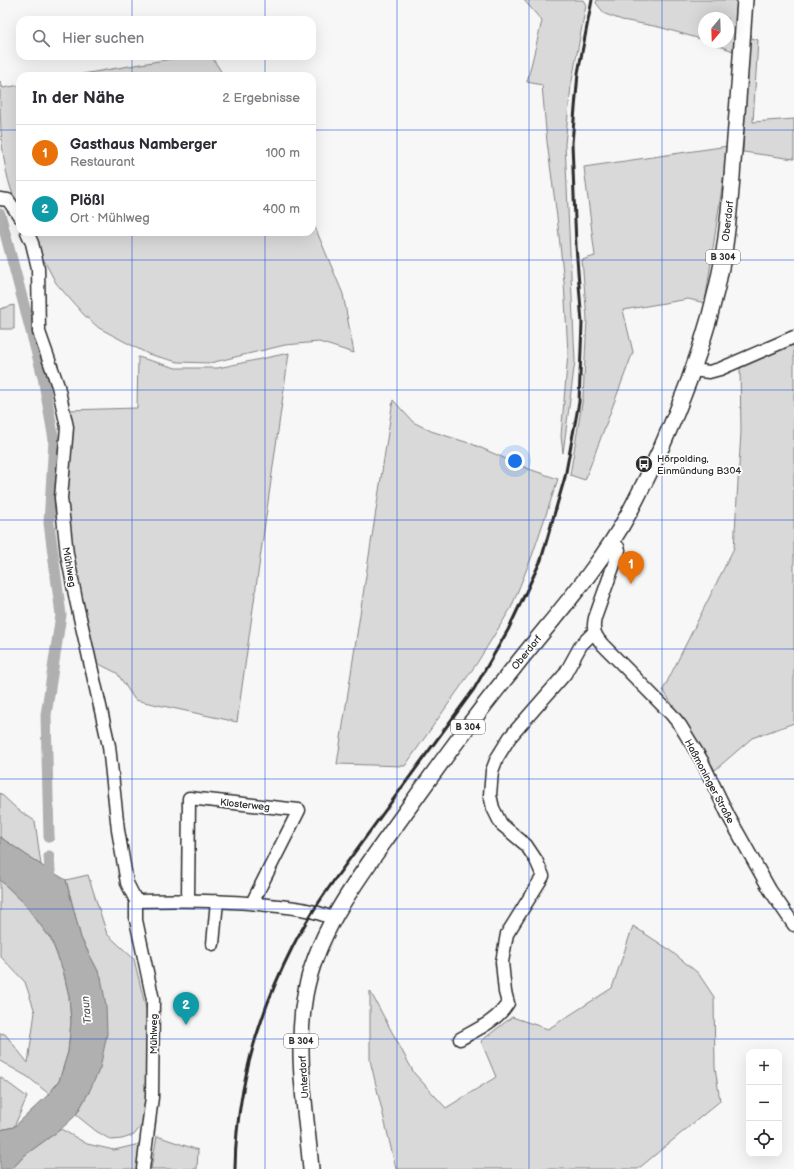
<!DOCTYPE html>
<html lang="de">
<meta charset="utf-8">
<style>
body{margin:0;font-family:"Balsamiq Sans",sans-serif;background:#f2f2f3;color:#2b2b33}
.controls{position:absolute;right:12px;bottom:12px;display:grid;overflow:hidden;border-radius:8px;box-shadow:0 4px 16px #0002}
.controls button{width:36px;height:36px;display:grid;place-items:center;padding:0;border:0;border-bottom:1px solid #e1e1e2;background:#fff;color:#2b2b33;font:20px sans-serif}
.compass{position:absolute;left:698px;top:12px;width:36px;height:36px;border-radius:50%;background:#fff;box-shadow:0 4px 16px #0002;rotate:199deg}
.you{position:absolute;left:515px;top:461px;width:14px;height:14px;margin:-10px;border:3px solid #fff;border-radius:50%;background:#1a73e8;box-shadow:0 0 0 6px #1a73e833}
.badge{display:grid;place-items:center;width:26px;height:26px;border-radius:50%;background:#d93025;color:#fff;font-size:13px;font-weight:700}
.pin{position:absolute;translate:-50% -33px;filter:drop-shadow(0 1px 2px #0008)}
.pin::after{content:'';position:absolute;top:21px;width:14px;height:12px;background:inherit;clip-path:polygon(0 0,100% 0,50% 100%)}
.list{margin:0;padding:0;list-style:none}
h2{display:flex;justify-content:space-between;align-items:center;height:52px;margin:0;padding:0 16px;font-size:17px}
h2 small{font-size:13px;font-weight:400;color:#7c7c81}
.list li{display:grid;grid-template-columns:26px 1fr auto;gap:12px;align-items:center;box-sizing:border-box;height:56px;padding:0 16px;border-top:1px solid #e1e1e2}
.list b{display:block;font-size:15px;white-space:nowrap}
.list p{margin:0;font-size:13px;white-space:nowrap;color:#7c7c81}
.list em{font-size:13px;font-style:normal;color:#7c7c81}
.icon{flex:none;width:22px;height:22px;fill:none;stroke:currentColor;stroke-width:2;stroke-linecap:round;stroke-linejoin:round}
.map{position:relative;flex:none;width:794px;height:1169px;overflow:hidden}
.search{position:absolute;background:#fff;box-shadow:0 4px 16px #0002;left:16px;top:16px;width:300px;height:44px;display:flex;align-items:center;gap:10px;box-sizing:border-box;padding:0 14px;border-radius:12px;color:#7c7c81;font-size:15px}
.panel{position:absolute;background:#fff;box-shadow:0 4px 16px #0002;left:16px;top:72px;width:300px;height:164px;border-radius:12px}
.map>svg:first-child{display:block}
.green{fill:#d9d9d9;stroke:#828282}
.water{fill:#b0b0b0;stroke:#7b7b7b}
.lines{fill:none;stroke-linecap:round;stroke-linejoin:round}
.canal{stroke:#b0b0b0;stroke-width:11}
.minor-casing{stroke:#2b2b2b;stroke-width:15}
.major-casing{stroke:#2b2b2b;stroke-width:18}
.minor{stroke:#fff;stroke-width:12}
.major{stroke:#fff;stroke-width:15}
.rail{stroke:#2b2b2b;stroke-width:3}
.grid{fill:none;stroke:#1d4ed8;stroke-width:1;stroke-opacity:0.55}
.labels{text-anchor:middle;stroke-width:3.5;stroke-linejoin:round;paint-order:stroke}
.shield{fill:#fff;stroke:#6b6b6b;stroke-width:1}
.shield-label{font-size:9px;font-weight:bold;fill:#2b2b2b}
.street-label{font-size:10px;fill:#2b2b2b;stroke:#fff}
.poi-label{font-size:10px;fill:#2b2b2b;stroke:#fff;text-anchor:start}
.water-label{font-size:11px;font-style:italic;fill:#5a5a5a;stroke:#fff}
</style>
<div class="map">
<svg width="794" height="1169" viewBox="0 0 794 1169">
<rect width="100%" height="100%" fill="#f7f7f7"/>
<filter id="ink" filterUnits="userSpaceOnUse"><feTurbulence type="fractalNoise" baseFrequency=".025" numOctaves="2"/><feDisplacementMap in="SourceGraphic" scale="8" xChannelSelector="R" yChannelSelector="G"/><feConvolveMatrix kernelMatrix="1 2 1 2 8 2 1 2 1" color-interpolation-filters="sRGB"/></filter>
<g filter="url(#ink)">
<!-- green -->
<g class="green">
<path d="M 524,0 L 583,0 L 586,5 L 571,86 L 565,144 L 575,361 L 563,453 L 561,436 L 568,353 L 564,282 L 557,217 L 547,142 L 542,85 L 527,82 L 542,21 Z"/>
<path d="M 597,0 L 737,0 L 733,51 L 709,42 L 728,42 L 728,18 L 704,18 L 704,40 L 659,27 L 622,20 L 605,14 L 596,3 Z"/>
<path d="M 749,37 L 758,40 L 753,122 L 794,119 L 794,159 L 743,152 Z"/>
<path d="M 188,56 L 211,56 L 224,76 L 71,76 Z"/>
<path d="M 0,81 L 3,88 L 20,85 L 20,210 C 0,173 0,124 0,81 Z"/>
<path d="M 728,146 L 705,303 L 688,299 L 623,310 L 633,352 L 585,480 L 570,475 L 583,397 L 587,319 L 582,260 L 595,256 L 584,167 Z"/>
<path d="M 312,220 L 343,294 L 354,353 L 319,342 L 285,345 L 210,363 L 178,362 L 148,354 L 99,328 L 84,315 L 56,283 L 39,251 L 30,232 L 312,232 Z"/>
<path d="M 14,305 L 14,329 L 0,329 L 0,309 Z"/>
<path d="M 794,342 L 794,723 L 752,738 L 715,770 L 663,690 L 734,548 L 741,432 L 740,365 Z"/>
<path d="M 289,353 L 237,722 L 135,700 L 117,673 L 93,661 L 69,538 L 66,497 L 68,410 L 137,408 L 138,357 L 176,368 L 218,368 Z"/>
<path d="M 393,400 L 413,422 L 431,431 L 472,444 L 529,469 L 558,479 L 532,556 L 511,608 L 477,663 L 405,766 L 337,764 Z"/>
<path d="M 0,793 L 17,809 L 35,821 L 41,865 L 0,837 Z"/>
<path d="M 88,875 L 107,934 L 134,959 L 147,1013 L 149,1071 L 144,1122 L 134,1135 L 122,1139 L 111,1140 L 96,1131 L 76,1115 L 89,1092 L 101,977 L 81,938 L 66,880 Z"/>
<path d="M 0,880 L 23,902 L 51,939 L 63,970 L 69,996 L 71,1022 L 68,1052 L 59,1081 L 49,1094 L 28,1077 L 0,1061 L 0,1033 L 5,1034 L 28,1063 L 35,1012 L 25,982 L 0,956 Z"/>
<path d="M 633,926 L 667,948 L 698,973 L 714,997 L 715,1067 L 720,1101 L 638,1169 L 396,1169 L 370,1060 L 370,991 L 414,1073 L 446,1108 L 496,1077 L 481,1041 L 512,1017 L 548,1029 L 612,988 Z"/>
<path d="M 0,1077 L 27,1097 L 14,1127 L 0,1130 Z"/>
<path d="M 61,1129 L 87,1144 L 114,1150 L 144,1143 L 141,1169 L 12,1169 L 25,1155 Z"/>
<path d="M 157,1136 L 198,1150 L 197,1169 L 151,1169 Z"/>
</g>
<!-- water -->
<path class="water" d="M 0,837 L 41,865 L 66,880 L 81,938 L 101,977 L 106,1006 L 107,1034 L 100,1068 L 89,1092 L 76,1115 L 61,1129 L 25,1155 L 12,1169 L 0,1169 L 0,1130 L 14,1127 L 49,1094 L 59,1081 L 68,1052 L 71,1022 L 69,996 L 63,970 L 51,939 L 23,902 L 0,880 Z"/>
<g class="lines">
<!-- canal -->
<g class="canal">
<path d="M 0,214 L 43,377 L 54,440 L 49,523 L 61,615 L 46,715 L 49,837"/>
<path d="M 49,856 L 51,885"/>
</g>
<defs>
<g id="minor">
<path d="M 0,199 L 8,200 L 20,217"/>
<path d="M 27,232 L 32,243 L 38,268 L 39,332 L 58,386 L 67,427 L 61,498 L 67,554 L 76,600 L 109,746 L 118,830 L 127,883 L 136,901 L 136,920 L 153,1000 L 152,1097 L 143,1169"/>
<path d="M 692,370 L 709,372 L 720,369 L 794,337"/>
<path d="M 611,542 L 618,547 L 619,550 L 595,618 C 592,630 595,636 603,645 L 671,714 L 680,725 L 702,761 L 729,817 L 770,890 L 794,925"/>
<path d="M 188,900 L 189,798 L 299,810 L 252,903"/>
<path d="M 136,901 C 180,900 224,900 268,905 C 291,907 312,909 334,919"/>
<path d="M 213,944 L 217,901"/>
<path d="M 460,1039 C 478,1029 497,1021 508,1003 L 505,992 L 502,962 L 507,934 L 543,876 L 536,860 L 526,845 L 501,824 L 493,808 L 490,795 L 492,771 L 497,758 L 510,737 L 565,674 L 581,645 L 594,632"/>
</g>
<path id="major" d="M 311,1169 C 306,1112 295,1052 305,995 C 316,935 354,884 389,835 C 429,779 469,723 513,669 C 553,618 598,570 629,513 C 671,434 707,347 723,258 C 728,227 731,194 733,162 C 738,108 741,54 745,0"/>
</defs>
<!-- minor casing -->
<use href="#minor" class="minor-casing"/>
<!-- major casing -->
<use href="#major" class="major-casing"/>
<!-- minor -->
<use href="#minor" class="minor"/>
<!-- major -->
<use href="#major" class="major"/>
<!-- rail -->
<path class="rail" d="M 235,1169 C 236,1092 258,1015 293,946 C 305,922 320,900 335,879 L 474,689 L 508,630 L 541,560 L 565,477 L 579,402 L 582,323 L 576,246 L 572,143 L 578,73 L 592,0"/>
</g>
</g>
<!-- grid -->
<path class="grid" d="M 132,0 L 132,20M 265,0 L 265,20M 397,0 L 397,1169M 529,0 L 529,1169M 662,0 L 662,1169M 132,56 L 132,76M 265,56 L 265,76M 0,130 L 20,130M 312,130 L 794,130M 132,232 L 132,1169M 265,232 L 265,1169M 0,260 L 794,260M 0,390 L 794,390M 0,520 L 794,520M 0,649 L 794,649M 0,779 L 794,779M 0,909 L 794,909M 0,1039 L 794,1039"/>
<!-- icons -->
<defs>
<symbol id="bus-disc" viewBox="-11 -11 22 22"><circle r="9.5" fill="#2b2b2b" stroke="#fff"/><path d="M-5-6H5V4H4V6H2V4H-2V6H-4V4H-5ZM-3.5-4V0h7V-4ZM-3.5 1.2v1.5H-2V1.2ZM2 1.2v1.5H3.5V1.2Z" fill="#fff"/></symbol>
</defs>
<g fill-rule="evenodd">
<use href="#bus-disc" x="634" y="454" width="20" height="20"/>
</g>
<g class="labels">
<!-- shield labels -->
<g class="shield">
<rect x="706" y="250" width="34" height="14" rx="3"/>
<rect x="451" y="720" width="34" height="14" rx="3"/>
<rect x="284" y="1034" width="34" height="14" rx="3"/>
</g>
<g class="shield-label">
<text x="723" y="260">B 304</text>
<text x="468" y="730">B 304</text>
<text x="301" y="1044">B 304</text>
</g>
<!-- street labels -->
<g class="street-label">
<text transform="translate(727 221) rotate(-83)" y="4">Oberdorf</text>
<text transform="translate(70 567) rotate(80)" y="4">Mühlweg</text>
<text transform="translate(526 652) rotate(-51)" y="4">Oberdorf</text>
<text transform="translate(710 781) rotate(62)" y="4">Haßmoninger Straße</text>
<text transform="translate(245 804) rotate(6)" y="4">Klosterweg</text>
<text transform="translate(153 1034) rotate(-90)" y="4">Mühlweg</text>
<text transform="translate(303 1077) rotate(-94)" y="4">Unterdorf</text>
</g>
<!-- poi labels -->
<g class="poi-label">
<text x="657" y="462">Hörpolding,<tspan x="657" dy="12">Einmündung B304</tspan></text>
</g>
<!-- water labels -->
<g class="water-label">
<text transform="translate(86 1010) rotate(-96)" y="4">Traun</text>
</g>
</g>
</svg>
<div class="controls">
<button>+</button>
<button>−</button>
<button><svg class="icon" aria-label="locate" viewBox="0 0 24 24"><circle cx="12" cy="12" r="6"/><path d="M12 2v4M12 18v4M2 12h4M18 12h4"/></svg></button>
</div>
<svg class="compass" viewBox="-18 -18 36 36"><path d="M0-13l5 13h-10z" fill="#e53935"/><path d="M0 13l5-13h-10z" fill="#7c7c81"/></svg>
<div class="you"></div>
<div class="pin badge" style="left:631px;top:584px;background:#e8710a">1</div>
<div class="pin badge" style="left:186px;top:1025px;background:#0f9aa8">2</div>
<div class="search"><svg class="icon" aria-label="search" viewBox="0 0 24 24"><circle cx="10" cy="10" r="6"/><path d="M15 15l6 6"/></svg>Hier suchen</div>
<section class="panel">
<h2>In der Nähe<small>2 Ergebnisse</small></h2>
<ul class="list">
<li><span class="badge" style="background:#e8710a">1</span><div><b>Gasthaus Namberger</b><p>Restaurant</p></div><em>100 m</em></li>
<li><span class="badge" style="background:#0f9aa8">2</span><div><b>Plößl</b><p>Ort · Mühlweg</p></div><em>400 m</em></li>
</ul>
</section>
</div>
